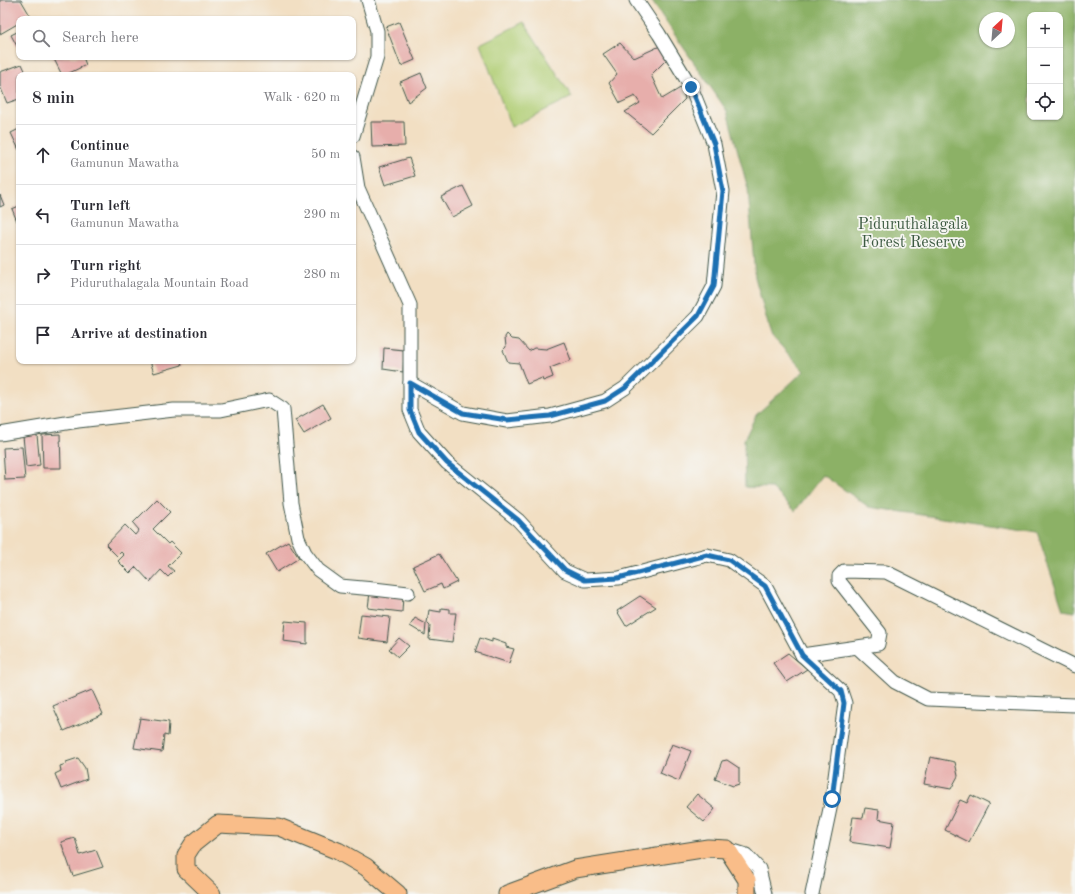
<!DOCTYPE html>
<meta charset="utf-8">
<style>
body{margin:0;font-family:"Old Standard TT",serif;background:#f7f7f7;color:#2b2b33}
.controls{position:absolute;right:12px;top:12px;display:grid;overflow:hidden;border-radius:8px;box-shadow:0 1px 3px #0004}
.controls button{width:36px;height:36px;display:grid;place-items:center;padding:0;border:0;border-bottom:1px solid #e1e1e2;background:#fff;color:#2b2b33;font:20px sans-serif}
.compass{position:absolute;left:979px;top:12px;width:36px;height:36px;border-radius:50%;background:#fff;box-shadow:0 1px 3px #0004;rotate:26deg}
.stop{position:absolute;width:12px;height:12px;margin:-9px;border:3px solid #1f6fb2;border-radius:50%;background:#fff}
.stop.end{background:#1f6fb2;border-color:#fff;box-shadow:0 1px 4px #0008}
.list{margin:0;padding:0;list-style:none}
h2{display:flex;justify-content:space-between;align-items:center;height:52px;margin:0;padding:0 16px;font-size:17px}
h2 small{font-size:13px;font-weight:400;color:#7c7c81}
.list li{display:grid;grid-template-columns:26px 1fr auto;gap:12px;align-items:center;box-sizing:border-box;height:60px;padding:0 16px;border-top:1px solid #e1e1e2}
.list b{display:block;font-size:15px;white-space:nowrap}
.list p{margin:0;font-size:13px;white-space:nowrap;color:#7c7c81}
.list em{font-size:13px;font-style:normal;color:#7c7c81}
.icon{flex:none;width:22px;height:22px;fill:none;stroke:currentColor;stroke-width:2;stroke-linecap:round;stroke-linejoin:round}
.map{position:relative;flex:none;width:1075px;height:894px;overflow:hidden}
.search{position:absolute;background:#fff;box-shadow:0 1px 3px #0004;left:16px;top:16px;width:340px;height:44px;display:flex;align-items:center;gap:10px;box-sizing:border-box;padding:0 14px;border-radius:8px;color:#7c7c81;font-size:15px}
.panel{position:absolute;background:#fff;box-shadow:0 1px 3px #0004;left:16px;top:72px;width:340px;height:292px;border-radius:8px}
.map>svg:first-child{display:block}
.green{fill:#b1ce75;stroke:#688654}
.forest{fill:#8cb166;stroke:#56774d;fill-rule:evenodd}
.building{fill:#e7aeab}
.lines{fill:none;stroke-linecap:round;stroke-linejoin:round}
.minor-casing{stroke:#3f5549;stroke-width:15}
.major-casing{stroke:#3f5549;stroke-width:19}
.minor{stroke:#fff;stroke-width:13}
.major{stroke:#f9bd89;stroke-width:17}
.route{stroke:#1f6fb2;stroke-width:5}
.labels{text-anchor:middle;stroke-width:3.5;stroke-linejoin:round;paint-order:stroke}
.park-label{font-size:16px;fill:#3c5a41;stroke:#f6f6f2}
</style>
<div class="map">
<svg width="1075" height="894" viewBox="0 0 1075 894">
<rect width="100%" height="100%" fill="#f6f6f2"/>
<filter id="ink" filterUnits="userSpaceOnUse"><feTurbulence type="fractalNoise" baseFrequency=".025" numOctaves="2"/><feDisplacementMap in="SourceGraphic" scale="8" xChannelSelector="R" yChannelSelector="G"/><feConvolveMatrix kernelMatrix="1 2 1 2 8 2 1 2 1" color-interpolation-filters="sRGB"/></filter>
<filter id="wash" filterUnits="userSpaceOnUse"><feTurbulence type="fractalNoise" baseFrequency=".012" numOctaves="4" result="noise"/><feDisplacementMap in="SourceGraphic" scale="16" xChannelSelector="R" yChannelSelector="G"/><feGaussianBlur stdDeviation="0.9" result="paint"/><feColorMatrix in="noise" values="0 0 0 0 0 0 0 0 0 0 0 0 0 0 0 0 0 1.4 0 .05"/><feComposite in="paint" operator="in"/></filter>
<g filter="url(#wash)">
<rect width="100%" height="100%" fill="#f2dfc3"/>
<!-- green -->
<path class="green" d="M 524,22 L 572,97 L 511,127 L 480,44 Z"/>
<!-- forest -->
<path class="forest" d="M 651,0 L 1075,0 L 1075,612 L 1063,610 L 1037,532 L 869,507 L 823,475 L 795,511 L 772,488 L 745,487 L 744,440 L 756,415 L 804,371 L 771,335 L 755,277 L 748,189 L 727,111 ZM 1030,15 L 1060,15 L 1060,117 L 1030,117 ZM 985,18 L 1009,18 L 1009,42 L 985,42 Z"/>
<g id="blocks">
<!-- building -->
<g class="building">
<path d="M 0,0 L 21,0 L 31,17 L 27,19 L 19,19 L 19,23 L 0,34 Z"/>
<path d="M 399,22 L 415,60 L 401,66 L 386,27 Z"/>
<path d="M 19,31 L 19,50 L 11,35 Z"/>
<path d="M 620,43 L 634,58 L 660,46 L 667,59 L 651,75 L 662,99 L 682,87 L 685,99 L 651,133 L 625,112 L 640,103 L 635,96 L 620,103 L 609,83 L 617,74 L 603,54 Z"/>
<path d="M 53,57 L 83,57 L 86,65 L 65,75 L 62,75 Z"/>
<path d="M 22,64 L 27,75 L 19,75 L 19,99 L 7,103 L 0,86 L 0,72 Z"/>
<path d="M 421,73 L 427,88 L 408,102 L 400,82 Z"/>
<path d="M 371,122 L 404,122 L 405,146 L 372,147 Z"/>
<path d="M 19,129 L 19,150 L 11,133 Z"/>
<path d="M 409,158 L 415,176 L 385,185 L 379,167 Z"/>
<path d="M 463,186 L 473,206 L 452,217 L 441,197 Z"/>
<path d="M 0,195 L 4,205 L 0,207 Z"/>
<path d="M 19,206 L 19,226 L 12,209 Z"/>
<path d="M 507,334 L 512,339 L 519,340 L 529,351 L 534,348 L 546,349 L 564,342 L 571,360 L 550,368 L 553,377 L 543,381 L 542,378 L 527,384 L 519,363 L 508,362 L 503,350 L 506,347 L 505,337 Z"/>
<path d="M 384,348 L 404,350 L 403,372 L 383,369 Z"/>
<path d="M 150,361 L 181,361 L 182,365 L 154,373 Z"/>
<path d="M 323,404 L 331,418 L 304,434 L 295,420 Z"/>
<path d="M 60,434 L 61,468 L 43,468 L 42,435 Z"/>
<path d="M 37,435 L 40,465 L 26,467 L 23,436 Z"/>
<path d="M 22,447 L 25,479 L 5,480 L 3,448 Z"/>
<path d="M 157,499 L 170,512 L 153,529 L 168,544 L 170,542 L 181,553 L 168,566 L 174,571 L 168,577 L 161,570 L 150,582 L 136,567 L 130,573 L 118,561 L 124,555 L 121,552 L 117,556 L 106,545 L 125,525 L 135,535 L 139,530 L 133,523 Z"/>
<path d="M 288,541 L 299,558 L 277,572 L 266,554 Z"/>
<path d="M 439,554 L 457,582 L 443,589 L 441,584 L 425,591 L 413,566 Z"/>
<path d="M 370,592 L 403,596 L 402,612 L 368,608 Z"/>
<path d="M 640,596 L 656,607 L 626,626 L 617,611 Z"/>
<path d="M 441,608 L 450,609 L 450,613 L 456,613 L 452,642 L 429,639 L 430,626 L 427,623 L 429,610 L 441,612 Z"/>
<path d="M 361,614 L 390,617 L 387,642 L 358,638 Z"/>
<path d="M 415,618 L 426,624 L 425,635 L 410,626 Z"/>
<path d="M 285,621 L 307,623 L 307,644 L 283,641 Z"/>
<path d="M 399,638 L 409,646 L 398,657 L 389,649 Z"/>
<path d="M 480,638 L 492,642 L 492,639 L 506,644 L 506,647 L 514,649 L 509,663 L 475,652 Z"/>
<path d="M 788,653 L 807,669 L 787,682 L 773,663 Z"/>
<path d="M 92,690 L 103,714 L 64,731 L 53,706 Z"/>
<path d="M 140,718 L 169,722 L 168,736 L 164,735 L 162,752 L 134,748 Z"/>
<path d="M 672,744 L 691,751 L 679,781 L 660,773 Z"/>
<path d="M 930,757 L 955,762 L 958,776 L 951,789 L 924,784 Z"/>
<path d="M 78,758 L 85,768 L 87,779 L 61,789 L 55,774 L 61,771 L 60,766 L 66,764 L 66,762 Z"/>
<path d="M 727,760 L 739,768 L 739,784 L 733,786 L 715,779 L 722,761 Z"/>
<path d="M 697,794 L 715,809 L 704,822 L 686,807 Z"/>
<path d="M 971,795 L 989,804 L 969,842 L 945,830 L 960,800 L 967,803 Z"/>
<path d="M 865,808 L 879,810 L 878,819 L 894,822 L 890,848 L 849,842 L 853,817 L 863,818 Z"/>
<path d="M 75,838 L 80,855 L 96,850 L 103,867 L 73,876 L 61,842 Z"/>
</g>
</g>
</g>
<g filter="url(#ink)">
<use href="#blocks" fill-opacity="0" stroke="#3f5549" stroke-width="1"/>
<g class="lines">
<defs>
<g id="minor">
<path d="M 353,136 L 377,57 L 377,31 L 368,0"/>
<path d="M 353,157 L 358,188 L 410,305 L 410,410 L 419,432 L 447,463 L 518,520 L 565,571 L 585,580 L 619,578 L 707,555 L 729,560 L 765,586 L 802,655 L 841,691 L 845,703 L 832,799 L 812,894"/>
<path d="M 410,383 L 463,413 L 507,421 L 550,416 L 605,401 L 625,388 L 698,316 L 714,286 L 723,191 L 714,144 L 691,87 L 659,34 L 636,0"/>
<path d="M 0,434 L 78,421 L 174,410 L 221,410 L 269,400 L 283,409 L 291,503 L 298,538 L 305,553 L 318,570 L 340,586 L 374,589 L 408,593"/>
<path d="M 858,648 L 895,682 L 928,699 L 1075,705"/>
<path d="M 802,655 L 878,644 L 880,633 L 839,581 L 839,576 L 844,571 L 886,572 L 1075,666"/>
<path d="M 727,849 L 746,855 L 759,869 L 765,894"/>
</g>
<g id="major">
<path d="M 212,894 L 186,869 L 186,855 L 193,844 L 218,824 L 279,827 L 338,851 L 366,867 L 398,894"/>
<path d="M 507,894 L 575,869 L 708,848 L 727,849 L 747,880 L 747,894"/>
</g>
</defs>
<!-- minor casing -->
<use href="#minor" class="minor-casing"/>
<!-- major casing -->
<use href="#major" class="major-casing"/>
<!-- minor -->
<use href="#minor" class="minor"/>
<!-- major -->
<use href="#major" class="major"/>
</g>
</g>
<g class="lines" filter="url(#ink)">
<!-- route -->
<path class="route" d="M 691,87 L 714,144 L 723,191 L 714,286 L 698,316 L 625,388 L 605,401 L 550,416 L 507,420 L 463,413 L 410,383 L 410,410 L 419,432 L 447,463 L 518,520 L 565,570 L 585,580 L 618,578 L 707,555 L 729,560 L 765,586 L 802,655 L 841,691 L 844,703 L 832,799"/>
</g>
<g class="labels">
<!-- park labels -->
<g class="park-label">
<text x="913" y="229">Piduruthalagala<tspan x="913" dy="18">Forest Reserve</tspan></text>
</g>
</g>
</svg>
<div class="controls">
<button>+</button>
<button>−</button>
<button><svg class="icon" aria-label="locate" viewBox="0 0 24 24"><circle cx="12" cy="12" r="6"/><path d="M12 2v4M12 18v4M2 12h4M18 12h4"/></svg></button>
</div>
<svg class="compass" viewBox="-18 -18 36 36"><path d="M0-13l5 13h-10z" fill="#e53935"/><path d="M0 13l5-13h-10z" fill="#7c7c81"/></svg>
<div class="stop" style="left:832px;top:799px"></div>
<div class="stop end" style="left:691px;top:87px"></div>
<div class="search"><svg class="icon" aria-label="search" viewBox="0 0 24 24"><circle cx="10" cy="10" r="6"/><path d="M15 15l6 6"/></svg>Search here</div>
<section class="panel">
<h2>8 min<small>Walk · 620 m</small></h2>
<ul class="list">
<li><svg class="icon" aria-label="ahead" viewBox="0 0 24 24"><path d="M12 20V5M6 11l6-6 6 6"/></svg><div><b>Continue</b><p>Gamunun Mawatha</p></div><em>50 m</em></li>
<li><svg class="icon" aria-label="left" viewBox="0 0 24 24"><path d="M17 20v-9H6M10 6l-5 5 5 5"/></svg><div><b>Turn left</b><p>Gamunun Mawatha</p></div><em>290 m</em></li>
<li><svg class="icon" aria-label="right" viewBox="0 0 24 24"><path d="M7 20v-9h11M14 6l5 5-5 5"/></svg><div><b>Turn right</b><p>Piduruthalagala Mountain Road</p></div><em>280 m</em></li>
<li><svg class="icon" aria-label="arrive" viewBox="0 0 24 24"><path d="M6 21V4h12l-3 4 3 4H6"/></svg><div><b>Arrive at destination</b></div></li>
</ul>
</section>
</div>
